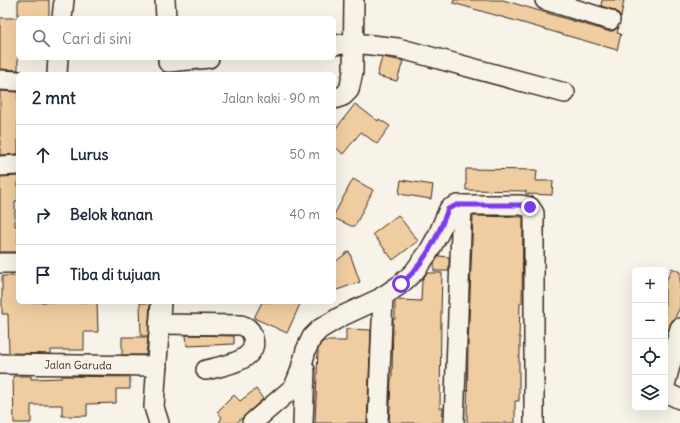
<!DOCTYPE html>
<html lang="id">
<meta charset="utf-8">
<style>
body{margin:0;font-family:Delius,sans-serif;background:#f6f6f7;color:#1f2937}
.controls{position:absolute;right:12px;bottom:12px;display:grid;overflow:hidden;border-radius:6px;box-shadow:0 4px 16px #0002}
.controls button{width:36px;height:36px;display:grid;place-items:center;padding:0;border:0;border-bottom:1px solid #e0e1e3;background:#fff;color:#1f2937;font:20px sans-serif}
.stop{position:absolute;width:12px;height:12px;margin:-9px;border:3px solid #7c3aed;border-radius:50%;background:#fff}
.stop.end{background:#7c3aed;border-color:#fff;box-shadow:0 1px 4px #0008}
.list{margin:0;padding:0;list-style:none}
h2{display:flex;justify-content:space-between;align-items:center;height:52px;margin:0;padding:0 16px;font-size:17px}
h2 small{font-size:13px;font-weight:400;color:#747a83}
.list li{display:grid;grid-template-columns:26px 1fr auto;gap:12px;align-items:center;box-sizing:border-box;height:60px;padding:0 16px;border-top:1px solid #e0e1e3}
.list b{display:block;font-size:15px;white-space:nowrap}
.list em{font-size:13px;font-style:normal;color:#747a83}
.icon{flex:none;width:22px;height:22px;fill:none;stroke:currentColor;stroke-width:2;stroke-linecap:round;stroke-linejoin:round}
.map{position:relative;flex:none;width:680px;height:423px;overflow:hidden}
.search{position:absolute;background:#fff;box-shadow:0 4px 16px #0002;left:16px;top:16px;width:320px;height:44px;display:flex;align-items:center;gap:10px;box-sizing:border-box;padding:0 14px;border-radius:6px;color:#747a83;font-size:15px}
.panel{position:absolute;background:#fff;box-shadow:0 4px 16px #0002;left:16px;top:72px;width:320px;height:232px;border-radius:6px}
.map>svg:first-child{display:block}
.building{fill:#efcda0;stroke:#3b2a1e}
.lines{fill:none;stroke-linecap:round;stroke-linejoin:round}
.minor-casing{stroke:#3b2a1e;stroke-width:22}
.minor{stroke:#f7f3e8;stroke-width:19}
.route{stroke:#7c3aed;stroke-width:5}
.labels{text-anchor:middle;stroke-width:3;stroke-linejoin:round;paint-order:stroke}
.street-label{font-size:11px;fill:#3b2a1e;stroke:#f7f3e8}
</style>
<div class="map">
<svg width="680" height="423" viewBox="0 0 680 423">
<rect width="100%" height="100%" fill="#f7f3e8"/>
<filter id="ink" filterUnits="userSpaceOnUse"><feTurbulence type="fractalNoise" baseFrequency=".025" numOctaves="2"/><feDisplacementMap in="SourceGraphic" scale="8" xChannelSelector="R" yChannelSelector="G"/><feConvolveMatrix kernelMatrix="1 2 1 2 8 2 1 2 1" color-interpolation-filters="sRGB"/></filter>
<g filter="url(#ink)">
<!-- building -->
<g class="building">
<rect x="18" y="0" width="31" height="18"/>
<path d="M 454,0 L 503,0 L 607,31 L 613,31 L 619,27 L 617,33 L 621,34 L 617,50 L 453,3 Z"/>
<path d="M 602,0 L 624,0 L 621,17 L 618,13 L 614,10 L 601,6 Z"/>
<path d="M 0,18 L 18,18 L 18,70 L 0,69 Z"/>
<path d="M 382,57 L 403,61 L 397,81 L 377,76 Z"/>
<path d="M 0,91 L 18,92 L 18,154 L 0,155 Z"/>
<path d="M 355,104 L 378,121 L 379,119 L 390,126 L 377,144 L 361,132 L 343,154 L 334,146 L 334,131 Z"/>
<path d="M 466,169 L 537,170 L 536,181 L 553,181 L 552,195 L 526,194 L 526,191 L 466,190 Z"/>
<path d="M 18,176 L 18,201 L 15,201 L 15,226 L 18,226 L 18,252 L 0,252 L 0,177 Z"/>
<path d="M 353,179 L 373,190 L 355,226 L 351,226 L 334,218 L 334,215 Z"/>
<path d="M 401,180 L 433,185 L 431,199 L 399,194 Z"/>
<path d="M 398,215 L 418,241 L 393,260 L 373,234 Z"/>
<path d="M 473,216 L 523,217 L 522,303 L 520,303 L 519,337 L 520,337 L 520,356 L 519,356 L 519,401 L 515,401 L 515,423 L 467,423 L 468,347 Z"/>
<path d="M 349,251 L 360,282 L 334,291 L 334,263 Z"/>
<path d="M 439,256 L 449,257 L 449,271 L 434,271 L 434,263 Z"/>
<path d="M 672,268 L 680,272 L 680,307 L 675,318 L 672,321 L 670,325 L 665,342 L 665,284 Z"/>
<path d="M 427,273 L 442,273 L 441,315 L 440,408 L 443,408 L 442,423 L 389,423 L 390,407 L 391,379 L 392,379 L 393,319 L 395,319 L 395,301 L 397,300 L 421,301 L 422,280 Z"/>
<path d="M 2,276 L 18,276 L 18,302 L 97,302 L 98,332 L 84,332 L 84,350 L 51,350 L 51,354 L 9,353 L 8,314 L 2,314 Z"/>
<path d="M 262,302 L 301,302 L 287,333 L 254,318 Z"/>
<path d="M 140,303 L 150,303 L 148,336 L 141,336 Z"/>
<path d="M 346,329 L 371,330 L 367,423 L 315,423 L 318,350 L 321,343 L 324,341 L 346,341 Z"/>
<path d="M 186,335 L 234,336 L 234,344 L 187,346 Z"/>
<path d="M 122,337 L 148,337 L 146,355 L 122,355 Z"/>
<path d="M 13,376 L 31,376 L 31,379 L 62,378 L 62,376 L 130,377 L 130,389 L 116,389 L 116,403 L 87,404 L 87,416 L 62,416 L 62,405 L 31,405 L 31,423 L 14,423 Z"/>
<path d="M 256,389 L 263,399 L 245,415 L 242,418 L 236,423 L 219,423 L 222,417 L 217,412 L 234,395 L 240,401 Z"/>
</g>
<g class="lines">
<defs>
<g id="minor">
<path d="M 165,0 L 166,18"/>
<path d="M 545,0 L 610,20"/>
<path d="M 62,18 L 64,0"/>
<path d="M 334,45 L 354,43 L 398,48 L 565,93"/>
<path d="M 168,62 L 209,58"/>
<path d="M 57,74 L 58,58"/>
<path d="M 0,80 L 18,81"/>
<path d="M 334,99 L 343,96 L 349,90 L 353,72 L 354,0"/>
<path d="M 0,166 L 18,165"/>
<path d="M 0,263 L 18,263"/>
<path d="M 159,324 L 241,325 C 248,327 252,331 253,338 C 259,361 222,366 206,370"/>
<path id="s1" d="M 0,364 L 157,366"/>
<path d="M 665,385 L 680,328"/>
<path d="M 665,390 L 669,394 L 680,399"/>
<path d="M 159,423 L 154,407 L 161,302"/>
<path d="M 252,423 L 294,387 L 300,372 L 306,350 L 312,337 L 320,329 L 340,317 L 379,299 L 401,284 L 414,272 L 428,253 L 438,235 L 449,209 L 457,205 L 521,205 L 530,207 L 534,213 L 534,423"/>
<path d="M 303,423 L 305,370"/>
<path d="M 378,423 L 383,296"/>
<path d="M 454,423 L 462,205"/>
</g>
</defs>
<!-- minor casing -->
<use href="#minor" class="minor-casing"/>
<!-- minor -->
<use href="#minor" class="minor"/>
</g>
</g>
<g class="lines" filter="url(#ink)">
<!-- route -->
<path class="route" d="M 401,284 C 405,280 410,276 414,271 C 430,253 440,231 448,209 L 457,205 L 521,205 L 530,207"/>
</g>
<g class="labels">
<!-- street labels -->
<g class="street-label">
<text dy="4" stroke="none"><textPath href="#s1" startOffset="78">Jalan Garuda</textPath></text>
</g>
</g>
</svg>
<div class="controls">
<button>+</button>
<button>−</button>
<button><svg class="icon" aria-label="locate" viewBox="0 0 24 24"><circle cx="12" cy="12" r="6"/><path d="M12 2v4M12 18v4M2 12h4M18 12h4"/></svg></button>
<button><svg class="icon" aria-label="layers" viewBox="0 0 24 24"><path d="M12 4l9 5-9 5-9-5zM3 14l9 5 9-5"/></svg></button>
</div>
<div class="stop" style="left:401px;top:284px"></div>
<div class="stop end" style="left:530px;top:207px"></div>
<div class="search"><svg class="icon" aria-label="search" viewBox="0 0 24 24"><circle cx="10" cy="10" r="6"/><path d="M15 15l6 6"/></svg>Cari di sini</div>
<section class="panel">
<h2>2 mnt<small>Jalan kaki · 90 m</small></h2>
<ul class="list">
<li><svg class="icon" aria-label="ahead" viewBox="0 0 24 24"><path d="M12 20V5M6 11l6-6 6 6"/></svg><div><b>Lurus</b></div><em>50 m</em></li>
<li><svg class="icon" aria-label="right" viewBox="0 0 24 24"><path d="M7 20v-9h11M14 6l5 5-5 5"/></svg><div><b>Belok kanan</b></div><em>40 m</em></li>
<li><svg class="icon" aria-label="arrive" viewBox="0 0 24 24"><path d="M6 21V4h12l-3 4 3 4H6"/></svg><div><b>Tiba di tujuan</b></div></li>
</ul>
</section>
</div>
